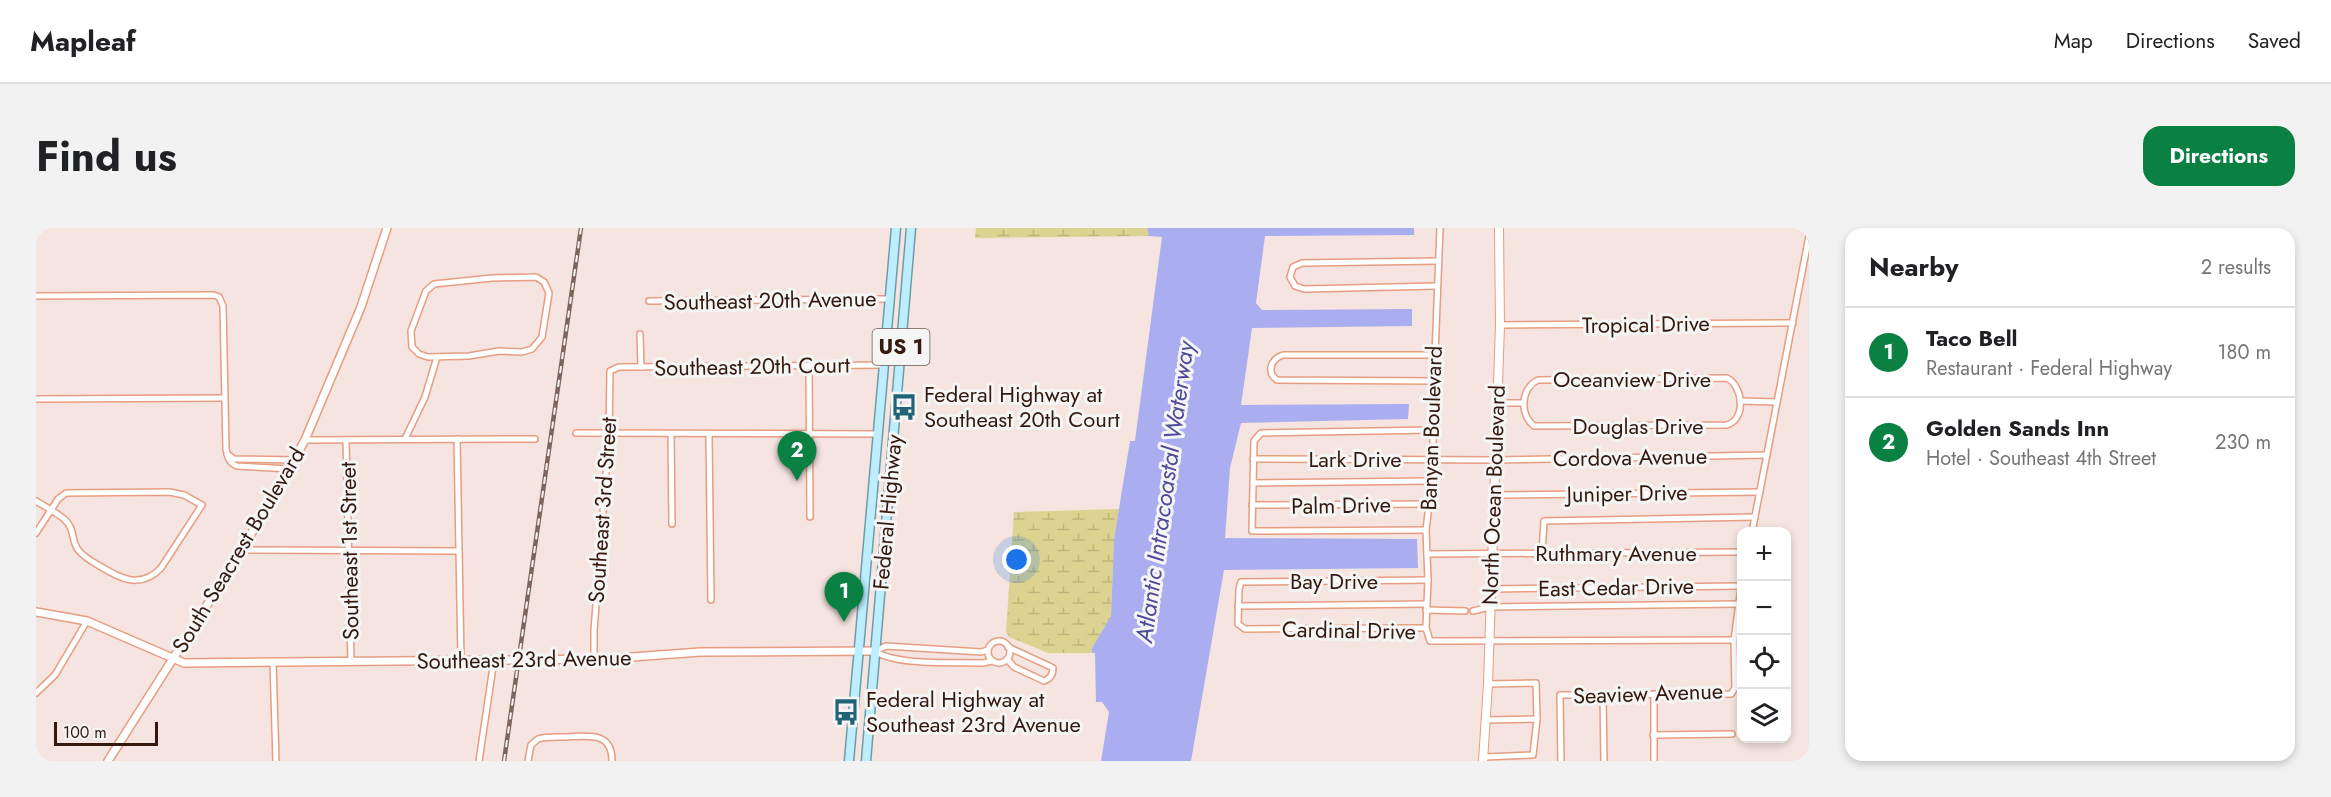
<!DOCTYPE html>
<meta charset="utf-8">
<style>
body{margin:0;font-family:Jost,sans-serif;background:#f2f2f2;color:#202124}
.controls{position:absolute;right:18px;bottom:18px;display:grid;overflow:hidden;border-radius:12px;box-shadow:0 3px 9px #0003}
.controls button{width:54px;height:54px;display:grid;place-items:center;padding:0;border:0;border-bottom:2px solid #e0e0e0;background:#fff;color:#202124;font:30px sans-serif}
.scale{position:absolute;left:18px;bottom:15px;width:104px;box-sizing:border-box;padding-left:6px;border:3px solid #35190e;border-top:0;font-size:16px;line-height:21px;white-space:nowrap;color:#35190e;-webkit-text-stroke:4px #f5f5f5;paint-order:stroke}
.you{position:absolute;left:981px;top:332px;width:21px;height:21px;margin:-15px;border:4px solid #fff;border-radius:50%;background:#1a73e8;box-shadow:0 0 0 9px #1a73e833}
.badge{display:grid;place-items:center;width:39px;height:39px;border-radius:50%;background:#0b8043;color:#fff;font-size:20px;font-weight:700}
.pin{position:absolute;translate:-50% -50px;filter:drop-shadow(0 2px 3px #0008)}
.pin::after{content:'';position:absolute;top:32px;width:21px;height:18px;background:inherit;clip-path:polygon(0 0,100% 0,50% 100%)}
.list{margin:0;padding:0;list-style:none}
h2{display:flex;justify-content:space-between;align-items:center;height:78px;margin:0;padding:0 24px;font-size:26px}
h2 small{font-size:20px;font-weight:400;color:#757577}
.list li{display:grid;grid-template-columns:39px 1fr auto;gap:18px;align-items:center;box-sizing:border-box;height:90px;padding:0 24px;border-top:2px solid #e0e0e0}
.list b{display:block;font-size:22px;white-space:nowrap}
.list p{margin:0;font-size:20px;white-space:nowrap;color:#757577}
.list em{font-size:20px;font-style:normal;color:#757577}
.icon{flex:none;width:33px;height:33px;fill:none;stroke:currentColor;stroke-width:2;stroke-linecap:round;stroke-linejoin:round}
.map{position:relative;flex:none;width:1773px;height:533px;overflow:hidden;border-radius:18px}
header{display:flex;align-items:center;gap:36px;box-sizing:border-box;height:84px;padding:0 30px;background:#fff;border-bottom:2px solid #e0e0e0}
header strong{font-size:28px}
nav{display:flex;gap:33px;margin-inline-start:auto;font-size:21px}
.intro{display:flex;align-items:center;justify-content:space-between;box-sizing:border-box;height:144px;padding:0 36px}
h1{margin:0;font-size:42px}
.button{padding:15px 27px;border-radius:18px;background:#0b8043;color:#fff;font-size:21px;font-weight:700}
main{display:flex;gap:36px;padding:0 36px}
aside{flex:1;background:#fff;border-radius:18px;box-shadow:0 3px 9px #0003}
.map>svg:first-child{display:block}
.wetland{fill:url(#wetland-marsh)}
.water{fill:#aaaef1}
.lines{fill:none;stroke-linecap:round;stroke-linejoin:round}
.minor-casing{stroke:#e79d82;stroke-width:8}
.tertiary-casing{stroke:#e79d82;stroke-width:10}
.secondary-casing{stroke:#e79d82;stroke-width:10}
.primary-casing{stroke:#709caa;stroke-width:11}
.minor{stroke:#fff;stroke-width:5}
.tertiary{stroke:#fff;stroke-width:7}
.secondary{stroke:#fff;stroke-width:8}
.primary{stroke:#bceefe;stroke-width:8}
.rail-casing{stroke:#7d655c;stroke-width:4.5}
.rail{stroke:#f5f5f5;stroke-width:2;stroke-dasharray:7;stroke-linecap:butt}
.labels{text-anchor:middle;stroke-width:6;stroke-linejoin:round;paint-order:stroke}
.shield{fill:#f5f5f5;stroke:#6f5b53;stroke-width:1.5}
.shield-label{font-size:21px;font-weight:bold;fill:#35190e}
.street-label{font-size:22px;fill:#35190e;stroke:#f5f5f5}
.poi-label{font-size:22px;fill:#35190e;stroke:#f5f5f5;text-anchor:start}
.water-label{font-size:24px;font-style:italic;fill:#4d4b9a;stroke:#f5f5f5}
</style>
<header>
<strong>Mapleaf</strong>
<nav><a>Map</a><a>Directions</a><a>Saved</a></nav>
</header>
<div class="intro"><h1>Find us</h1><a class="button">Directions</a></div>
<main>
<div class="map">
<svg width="1773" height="533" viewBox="0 0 1773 533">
<defs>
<pattern id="wetland-marsh" width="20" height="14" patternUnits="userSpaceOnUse" patternTransform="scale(1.5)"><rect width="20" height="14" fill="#ddd391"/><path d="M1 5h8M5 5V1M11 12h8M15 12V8" fill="none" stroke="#beb57c"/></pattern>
</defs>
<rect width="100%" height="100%" fill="#f5e4df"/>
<!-- wetland -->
<g class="wetland">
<path d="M 940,0 L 1111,0 L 1113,8 L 939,10 Z"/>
<path d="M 1083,281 L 1078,311 L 1075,388 L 1056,420 L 1056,425 L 1012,425 L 973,409 L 970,404 L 978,284 Z"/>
</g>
<!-- water -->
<path class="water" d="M 1111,0 L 1378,0 L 1378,7 L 1229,8 L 1220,75 L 1226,82 L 1376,81 L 1376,98 L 1216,100 L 1205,177 L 1373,176 L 1372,191 L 1205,195 L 1194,240 L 1189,310 L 1381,311 L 1382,340 L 1188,342 L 1155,533 L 1065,533 L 1073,484 L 1066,474 L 1060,474 L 1059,425 L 1056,425 L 1056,420 L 1075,388 L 1078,311 L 1094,213 L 1099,213 L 1126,9 L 1113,8 Z"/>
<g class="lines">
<defs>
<g id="minor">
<path d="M 1404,0 L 1399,127 L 1396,253 L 1390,302 L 1392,352 L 1390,400 L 1394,413 L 1698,412"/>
<path d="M 500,49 L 508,54 L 513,65 L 506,109 L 496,121 L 486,124 L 463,123 L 433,128 L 392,129 L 383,126 L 376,119 L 375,103 L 390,63 L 398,56 L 456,50 Z"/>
<path d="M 1401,58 L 1268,61 L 1259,58 L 1254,49 L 1257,39 L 1266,35 L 1402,33"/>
<path d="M 0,68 L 178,67 L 183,69 L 187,78 L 190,221 C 192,230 193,235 201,238 L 254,241"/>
<path d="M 613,73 L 854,71"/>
<path d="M 1464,97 L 1757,95"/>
<path d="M 604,106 L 605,139"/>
<path d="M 773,138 L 774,289"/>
<path d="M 1691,150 C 1708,159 1710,193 1690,197 L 1498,198 C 1483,186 1485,160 1502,152 Z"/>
<path d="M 1398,153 L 1241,152 C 1230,144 1235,131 1247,127 L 1399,127"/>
<path d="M 0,171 L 189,170"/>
<path d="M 1704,173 L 1741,174"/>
<path d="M 1460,175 L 1487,175"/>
<path d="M 540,205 L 842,206"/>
<path d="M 635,206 L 636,296"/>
<path d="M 673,207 L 675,372"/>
<path d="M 369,211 L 389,169 L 401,129"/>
<path d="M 421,211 L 425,432"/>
<path d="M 269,212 L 499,211"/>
<path d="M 310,212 L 315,433"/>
<path d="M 191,226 L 198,231 L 258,232"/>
<path d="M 1217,231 L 1458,232 L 1731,227"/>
<path d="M 1217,255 L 1396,253"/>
<path d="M 133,264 L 148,267 L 166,277 L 125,340 C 104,362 83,350 62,337 C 55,333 48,329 43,323 C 37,316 38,309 35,301 C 32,292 23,287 15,282 L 22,271 L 30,265 Z"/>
<path d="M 1458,267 L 1724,264"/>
<path d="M 0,273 L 15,282 L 0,305"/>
<path d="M 1216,277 L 1395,276"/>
<path d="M 1390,302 L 1216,303 L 1218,213 L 1225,205 L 1397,202"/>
<path d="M 1716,304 L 1773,8"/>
<path d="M 206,322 L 423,323"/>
<path d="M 1391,326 L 1706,324"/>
<path d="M 1506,326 L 1508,293 L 1719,289"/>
<path d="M 1455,361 L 1705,358"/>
<path d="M 1202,378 L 1390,376"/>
<path d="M 1390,382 L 1429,383"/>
<path d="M 1437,383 L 1453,379 L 1702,376"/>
<path d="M 1390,400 L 1209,401 L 1202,396 L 1203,361 L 1205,354 L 1392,352"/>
<circle cx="963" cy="424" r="11"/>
<path d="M 952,422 L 945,424 L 850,418 L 839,423 C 859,438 921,434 947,435 L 956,433"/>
<path d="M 558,431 L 558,403 L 573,206 L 574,143 L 583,139 L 848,137"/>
<path d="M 971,431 L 978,439 L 1008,453 C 1014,451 1017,447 1017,440 L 1013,438 L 972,419"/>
<path d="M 237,434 L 240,533"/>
<path d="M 0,465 L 19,447 L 51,393"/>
<path d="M 1567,467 L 1568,533"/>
<path d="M 1450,492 L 1501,491"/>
<path d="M 1617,507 L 1696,506"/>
<path d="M 1448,529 L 1497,527 L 1501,491 L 1500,455 L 1452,456"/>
<path d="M 443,533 L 458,432"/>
<path d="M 492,533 L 495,517 L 502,511 C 511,508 521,509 530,509 C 552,508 576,503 576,533"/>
<path d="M 1525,533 L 1524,467 L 1695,466 L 1699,460 L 1698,412 L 1706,353"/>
<path d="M 1618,533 L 1618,466"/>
</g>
<g id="tertiary">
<path d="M 0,384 L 51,393 L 148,435 L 569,431 L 664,424 L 839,423"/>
<path d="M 72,533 L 206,322 L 269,212 L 325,79 L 351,0"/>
</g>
<path id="secondary" d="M 1447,533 L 1452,456 L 1464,97 L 1463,0"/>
<g id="primary">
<path d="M 813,533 L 860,0"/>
<path d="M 830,533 L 875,0"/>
</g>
</defs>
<!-- minor casing -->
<use href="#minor" class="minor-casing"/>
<!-- tertiary casing -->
<use href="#tertiary" class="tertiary-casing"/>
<!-- secondary casing -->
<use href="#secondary" class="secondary-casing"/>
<!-- primary casing -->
<use href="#primary" class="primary-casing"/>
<!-- minor -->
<use href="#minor" class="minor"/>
<!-- tertiary -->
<use href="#tertiary" class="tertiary"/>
<!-- secondary -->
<use href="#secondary" class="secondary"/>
<!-- primary -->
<use href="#primary" class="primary"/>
<defs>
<path id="rail" d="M 468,533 L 545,0"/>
</defs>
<!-- rail casing -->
<use href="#rail" class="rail-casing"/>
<!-- rail -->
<use href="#rail" class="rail"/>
</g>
<!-- icons -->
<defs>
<symbol id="bus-bare" viewBox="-9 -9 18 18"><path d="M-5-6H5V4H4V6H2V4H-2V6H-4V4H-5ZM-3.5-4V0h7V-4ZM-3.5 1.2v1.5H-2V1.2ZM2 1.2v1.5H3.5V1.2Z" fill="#226477" stroke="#f5f5f5" stroke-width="2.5" paint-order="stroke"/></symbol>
</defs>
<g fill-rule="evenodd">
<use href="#bus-bare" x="849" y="160" width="38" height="38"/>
<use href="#bus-bare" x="791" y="465" width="38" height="38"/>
</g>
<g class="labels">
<!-- shield labels -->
<rect class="shield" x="836.5" y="101" width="57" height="36" rx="4.5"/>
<g class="shield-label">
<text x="865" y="126">US 1</text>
</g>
<!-- street labels -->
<g class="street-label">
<text transform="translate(734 72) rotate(-1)" y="8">Southeast 20th Avenue</text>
<text transform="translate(1610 96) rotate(-1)" y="8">Tropical Drive</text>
<text transform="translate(716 138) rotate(-1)" y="8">Southeast 20th Court</text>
<text x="1596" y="159">Oceanview Drive</text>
<text x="1602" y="206">Douglas Drive</text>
<text transform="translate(1395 200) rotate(-88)" y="8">Banyan Boulevard</text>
<text transform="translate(1594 229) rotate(-1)" y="8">Cordova Avenue</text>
<text x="1319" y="239">Lark Drive</text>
<text transform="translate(1591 265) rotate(-1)" y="8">Juniper Drive</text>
<text transform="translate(1457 267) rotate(-88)" y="8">North Ocean Boulevard</text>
<text transform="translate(1305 277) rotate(-1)" y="8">Palm Drive</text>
<text transform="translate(566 282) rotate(-86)" y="8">Southeast 3rd Street</text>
<text transform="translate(851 284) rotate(-85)" y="8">Federal Highway</text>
<text transform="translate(202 322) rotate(-59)" y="8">South Seacrest Boulevard</text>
<text transform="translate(313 323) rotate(-91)" y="8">Southeast 1st Street</text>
<text x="1580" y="333">Ruthmary Avenue</text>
<text x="1298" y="361">Bay Drive</text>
<text transform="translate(1580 359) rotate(-1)" y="8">East Cedar Drive</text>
<text transform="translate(1313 402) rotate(1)" y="8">Cardinal Drive</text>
<text transform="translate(488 431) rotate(-1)" y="8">Southeast 23rd Avenue</text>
<text transform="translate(1612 465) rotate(-2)" y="8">Seaview Avenue</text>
</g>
<!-- poi labels -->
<g class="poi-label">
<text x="888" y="174">Federal Highway at<tspan x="888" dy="25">Southeast 20th Court</tspan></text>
<text x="830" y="479">Federal Highway at<tspan x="830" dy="25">Southeast 23rd Avenue</tspan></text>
</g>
<!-- water labels -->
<g class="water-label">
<text transform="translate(1129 264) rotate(-82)" y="8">Atlantic Intracoastal Waterway</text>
</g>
</g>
</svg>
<div class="controls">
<button>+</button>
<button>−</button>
<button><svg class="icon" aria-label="locate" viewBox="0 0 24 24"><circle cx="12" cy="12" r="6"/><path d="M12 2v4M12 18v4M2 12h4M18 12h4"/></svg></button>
<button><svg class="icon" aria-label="layers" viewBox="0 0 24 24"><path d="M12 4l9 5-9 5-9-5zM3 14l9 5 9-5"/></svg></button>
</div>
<div class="scale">100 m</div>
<div class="you"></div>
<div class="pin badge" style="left:808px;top:394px">1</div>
<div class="pin badge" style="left:761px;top:253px">2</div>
</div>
<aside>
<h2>Nearby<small>2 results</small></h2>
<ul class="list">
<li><span class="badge">1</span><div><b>Taco Bell</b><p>Restaurant · Federal Highway</p></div><em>180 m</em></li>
<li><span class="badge">2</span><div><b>Golden Sands Inn</b><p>Hotel · Southeast 4th Street</p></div><em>230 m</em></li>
</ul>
</aside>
</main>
